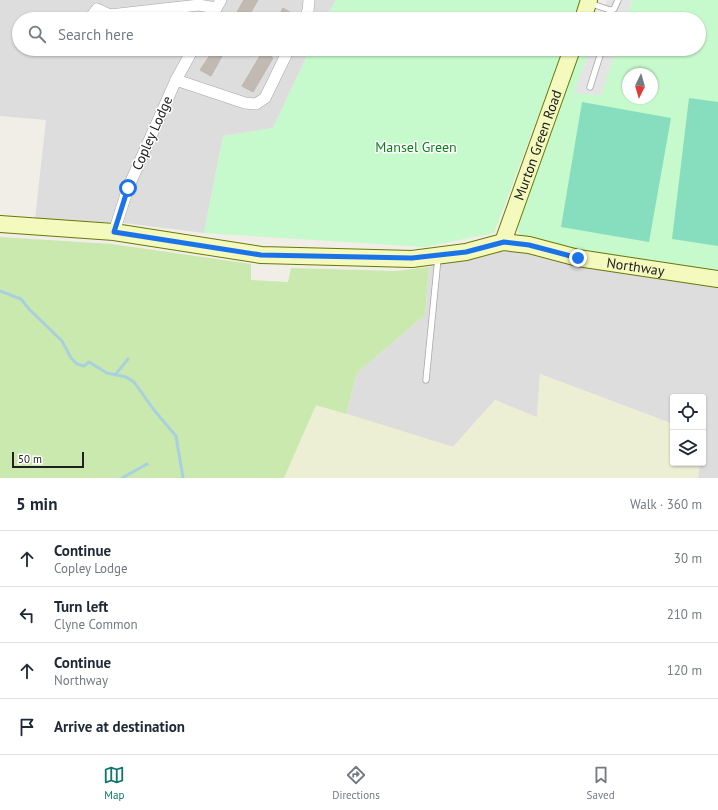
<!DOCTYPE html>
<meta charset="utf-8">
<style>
body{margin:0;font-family:"PT Sans",sans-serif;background:#f2f2f3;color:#1f2937}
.controls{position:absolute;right:12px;bottom:12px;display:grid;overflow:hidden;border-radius:4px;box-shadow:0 1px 3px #0004}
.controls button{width:36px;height:36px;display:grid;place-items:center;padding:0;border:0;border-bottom:1px solid #e0e1e3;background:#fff;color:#1f2937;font:20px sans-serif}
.compass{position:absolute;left:622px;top:68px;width:36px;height:36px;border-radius:50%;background:#fff;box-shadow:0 1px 3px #0004;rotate:185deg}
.scale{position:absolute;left:12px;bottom:10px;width:72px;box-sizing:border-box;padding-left:4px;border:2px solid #202020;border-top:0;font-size:11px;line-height:14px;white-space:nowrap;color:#202020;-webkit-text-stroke:3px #fff;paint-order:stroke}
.stop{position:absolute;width:12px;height:12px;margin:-9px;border:3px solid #1a73e8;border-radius:50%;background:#fff}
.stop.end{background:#1a73e8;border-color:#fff;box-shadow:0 1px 4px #0008}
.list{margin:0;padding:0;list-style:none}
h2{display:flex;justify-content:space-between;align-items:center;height:52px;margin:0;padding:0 16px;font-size:17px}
h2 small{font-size:13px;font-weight:400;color:#747a83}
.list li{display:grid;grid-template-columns:26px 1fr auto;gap:12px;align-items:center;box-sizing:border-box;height:56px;padding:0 16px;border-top:1px solid #e0e1e3}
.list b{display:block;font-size:15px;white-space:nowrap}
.list p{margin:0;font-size:13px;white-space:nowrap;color:#747a83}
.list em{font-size:13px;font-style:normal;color:#747a83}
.icon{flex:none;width:22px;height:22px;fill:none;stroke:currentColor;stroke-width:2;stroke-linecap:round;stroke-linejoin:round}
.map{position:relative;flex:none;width:718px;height:478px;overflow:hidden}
.search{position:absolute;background:#fff;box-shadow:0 1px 3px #0004;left:12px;right:12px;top:12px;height:44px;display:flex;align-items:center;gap:10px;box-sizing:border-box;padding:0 14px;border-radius:22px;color:#747a83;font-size:15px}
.sheet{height:276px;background:#fff}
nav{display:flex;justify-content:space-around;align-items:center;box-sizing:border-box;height:56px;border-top:1px solid #e0e1e3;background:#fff;font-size:11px;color:#747a83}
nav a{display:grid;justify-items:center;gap:2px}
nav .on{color:#0f766e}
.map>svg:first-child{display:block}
.residential{fill:#dedddd}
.farmland{fill:#ecefd3}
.grass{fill:#cae9af}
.park{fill:#c6f9cc;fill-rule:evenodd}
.pitch{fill:#87debf}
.parking{fill:#e4e4e4}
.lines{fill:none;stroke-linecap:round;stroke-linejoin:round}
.stream{stroke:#a9d0dd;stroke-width:3}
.building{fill:#c1bab3;stroke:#c2b5aa}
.lane-casing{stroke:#a7a7a7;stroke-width:7}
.street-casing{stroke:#a7a7a7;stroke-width:12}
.secondary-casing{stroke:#687807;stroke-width:18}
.lane{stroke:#fff;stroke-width:5.5}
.street{stroke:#fff;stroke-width:11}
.secondary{stroke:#f4f9bd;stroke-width:16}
.route{stroke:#1a73e8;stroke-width:5}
.labels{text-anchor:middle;stroke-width:3;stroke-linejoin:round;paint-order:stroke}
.street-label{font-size:14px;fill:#202020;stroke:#fff}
.park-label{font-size:14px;fill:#0e7f1b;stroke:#fff}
</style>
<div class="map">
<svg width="718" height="478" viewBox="0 0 718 478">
<rect width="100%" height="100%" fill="#f1eee7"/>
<!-- residential -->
<g class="residential">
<path d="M 0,0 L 336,0 L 325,19 L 19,19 L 19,49 L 310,49 L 273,128 L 223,136 L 204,233 L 124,223 L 35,219 L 46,120 L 0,116 Z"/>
<path d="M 527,250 L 624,273 L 718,288 L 718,478 L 698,478 L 700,463 L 703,463 L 703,447 L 705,436 L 703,435 L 703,397 L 673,397 L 673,424 L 540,374 L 537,418 L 495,400 L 453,447 L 346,414 L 357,373 L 425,315 L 429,267 L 489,252 Z"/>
</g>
<!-- farmland -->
<path class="farmland" d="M 540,374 L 673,424 L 673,463 L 700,463 L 698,478 L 284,478 L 316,404 L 453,447 L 495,400 L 537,417 Z"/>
<!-- grass -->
<path class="grass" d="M 0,237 L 112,244 L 251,264 L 251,280 L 288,282 L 291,268 L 396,271 L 429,267 L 425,315 L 357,373 L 346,414 L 316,405 L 284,478 L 0,478 Z"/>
<!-- park -->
<g class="park">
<path d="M 336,0 L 581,0 L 574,19 L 325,19 Z"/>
<path d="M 632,0 L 718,0 L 718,274 L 574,250 L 528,239 L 520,235 L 518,231 L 517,226 L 576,49 L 590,49 L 574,93 L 601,95 L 616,49 L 699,49 L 699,19 L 626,19 ZM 628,74 L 652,74 L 652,98 L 628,98 Z"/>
<path d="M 310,49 L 563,49 L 494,233 L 425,247 L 204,233 L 223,136 L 273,128 Z"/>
</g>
<!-- pitch -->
<g class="pitch">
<path d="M 689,98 L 718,102 L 718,246 L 672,239 Z"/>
<path d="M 582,102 L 671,118 L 649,242 L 561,227 Z"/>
</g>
<!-- parking -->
<g class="parking">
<path d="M 607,0 L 632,0 L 626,19 L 600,19 Z"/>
<path d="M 590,49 L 616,49 L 601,95 L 574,93 Z"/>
</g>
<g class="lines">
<!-- stream -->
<g class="stream">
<path d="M 0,291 L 21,299 L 29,309 L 62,341 L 71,358 L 77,364 L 84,366 L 89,362 L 107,373 L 126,377 L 134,382 L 154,410 L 176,436 L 183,478"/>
<path d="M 115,375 L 128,359"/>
<path d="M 122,478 L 147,464"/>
</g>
</g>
<!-- building -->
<g class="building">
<path d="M 244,0 L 258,0 L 247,19 L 233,19 Z"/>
<path d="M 283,8 L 298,17 L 297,19 L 277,19 Z"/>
<path d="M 214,49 L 226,49 L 211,76 L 200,70 Z"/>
<path d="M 264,49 L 276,49 L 271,57 L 273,58 L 253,92 L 242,86 Z"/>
</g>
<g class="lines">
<defs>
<g id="lane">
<path d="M 589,3 L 610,10 L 614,9 L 618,0"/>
<path d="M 610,10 L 613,16 L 612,19"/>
<path d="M 590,87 L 602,49"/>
<path d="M 426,380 L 438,258"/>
</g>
<g id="street">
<path d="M 94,19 L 91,17 L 97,9 L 110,15 L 199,5 L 216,8"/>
<path d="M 210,19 L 221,0"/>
<path d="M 304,19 L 308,11 L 309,0"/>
<path d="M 176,80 L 245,103 L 256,104 L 265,98 L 289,49"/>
<path d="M 114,232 L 128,188 L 176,80 L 193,49"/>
</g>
<g id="secondary">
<path d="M 583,19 L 589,0"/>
<path id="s1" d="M 0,224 L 114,232 L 261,255 L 412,259 L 466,252 L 503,242 L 529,245 L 578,258 L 718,279"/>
<path id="s2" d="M 503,242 L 572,49"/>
</g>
</defs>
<!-- lane casing -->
<use href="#lane" class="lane-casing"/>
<!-- street casing -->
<use href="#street" class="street-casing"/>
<!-- secondary casing -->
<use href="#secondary" class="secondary-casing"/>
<!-- lane -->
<use href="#lane" class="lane"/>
<!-- street -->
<use href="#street" class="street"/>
<!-- secondary -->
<use href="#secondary" class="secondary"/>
</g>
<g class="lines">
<!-- route -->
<path class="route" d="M 128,188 L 114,232 L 261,255 L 412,258 L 466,252 L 504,242 L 529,245 L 578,258"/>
</g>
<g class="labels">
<!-- street labels -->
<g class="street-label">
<text transform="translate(152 133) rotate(-66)" y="5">Copley Lodge</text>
<text dy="5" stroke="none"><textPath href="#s2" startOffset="103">Murton Green Road</textPath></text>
<text dy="5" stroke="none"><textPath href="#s1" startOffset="642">Northway</textPath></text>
</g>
<!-- park labels -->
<g class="park-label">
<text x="416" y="152">Mansel Green</text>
</g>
</g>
</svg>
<div class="controls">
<button><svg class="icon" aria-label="locate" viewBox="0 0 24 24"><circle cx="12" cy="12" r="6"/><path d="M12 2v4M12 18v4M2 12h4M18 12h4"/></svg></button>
<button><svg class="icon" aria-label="layers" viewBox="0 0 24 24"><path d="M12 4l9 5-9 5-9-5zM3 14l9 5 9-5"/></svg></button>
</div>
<svg class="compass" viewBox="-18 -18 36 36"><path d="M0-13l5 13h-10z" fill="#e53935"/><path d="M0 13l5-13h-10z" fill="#747a83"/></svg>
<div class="scale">50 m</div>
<div class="stop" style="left:128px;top:188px"></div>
<div class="stop end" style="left:578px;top:258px"></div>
<div class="search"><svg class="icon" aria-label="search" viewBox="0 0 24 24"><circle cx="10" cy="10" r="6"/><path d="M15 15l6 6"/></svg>Search here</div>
</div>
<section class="sheet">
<h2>5 min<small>Walk · 360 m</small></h2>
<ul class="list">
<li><svg class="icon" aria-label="ahead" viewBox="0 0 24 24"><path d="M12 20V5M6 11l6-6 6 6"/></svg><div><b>Continue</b><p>Copley Lodge</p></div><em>30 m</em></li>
<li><svg class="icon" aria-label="left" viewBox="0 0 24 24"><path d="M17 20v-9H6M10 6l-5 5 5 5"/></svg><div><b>Turn left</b><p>Clyne Common</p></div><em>210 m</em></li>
<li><svg class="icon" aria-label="ahead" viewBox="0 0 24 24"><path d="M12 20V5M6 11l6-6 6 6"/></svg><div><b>Continue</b><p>Northway</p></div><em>120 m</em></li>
<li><svg class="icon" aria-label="arrive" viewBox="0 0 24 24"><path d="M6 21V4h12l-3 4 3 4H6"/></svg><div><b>Arrive at destination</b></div></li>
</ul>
</section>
<nav>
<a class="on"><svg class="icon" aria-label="map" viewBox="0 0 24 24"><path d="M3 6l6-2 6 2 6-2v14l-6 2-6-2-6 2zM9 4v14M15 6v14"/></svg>Map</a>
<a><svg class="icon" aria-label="directions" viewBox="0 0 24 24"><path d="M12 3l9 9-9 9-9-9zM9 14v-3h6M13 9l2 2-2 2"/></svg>Directions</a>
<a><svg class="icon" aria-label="saved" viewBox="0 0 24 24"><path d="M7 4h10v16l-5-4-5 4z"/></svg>Saved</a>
</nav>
